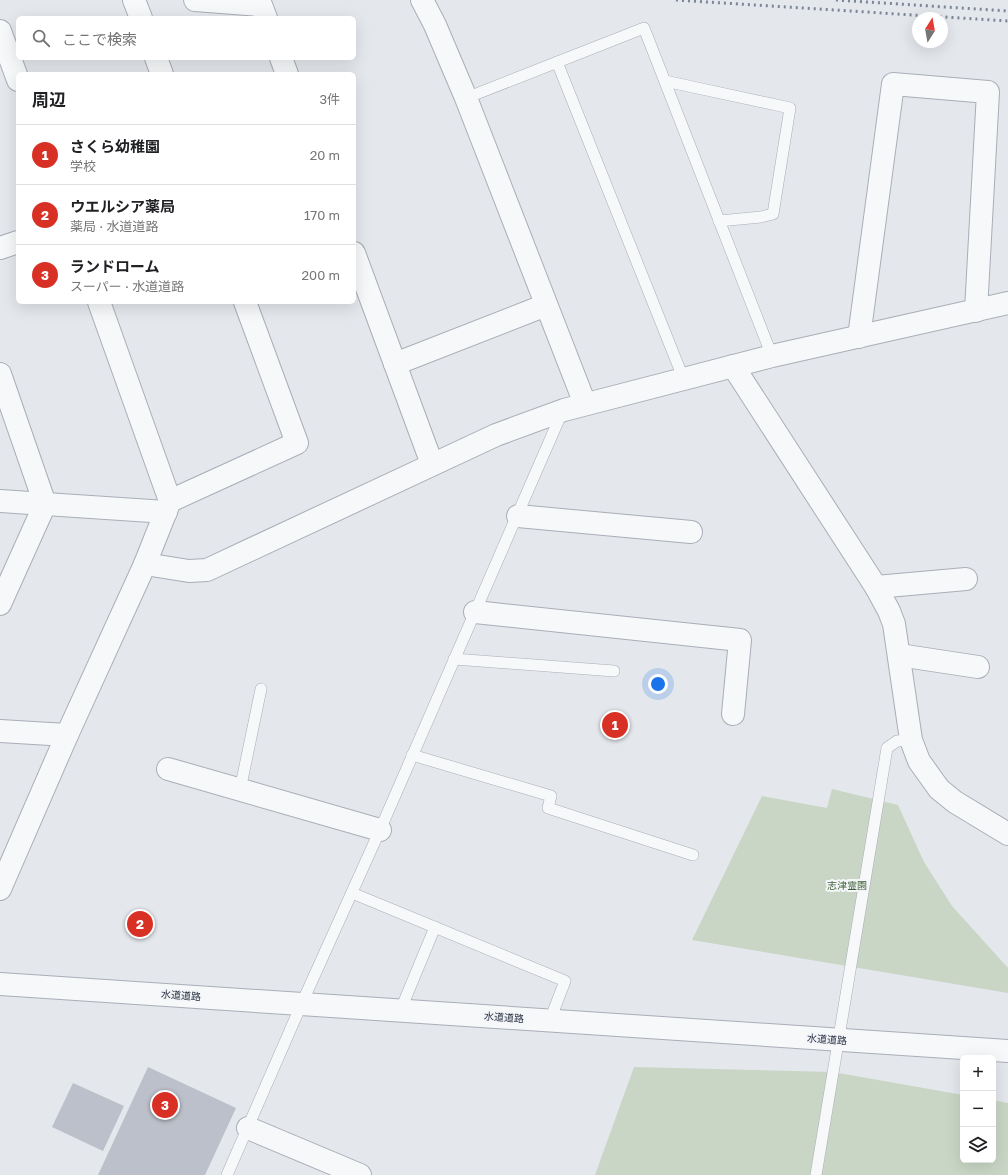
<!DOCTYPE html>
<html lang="ja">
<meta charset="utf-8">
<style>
body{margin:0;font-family:"Golos Text","Noto Sans JP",sans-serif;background:#f2f2f2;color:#202124}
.controls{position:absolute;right:12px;bottom:12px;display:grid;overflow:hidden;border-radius:6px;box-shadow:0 4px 16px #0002}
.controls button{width:36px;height:36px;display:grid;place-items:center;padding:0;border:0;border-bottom:1px solid #e0e0e0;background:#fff;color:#202124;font:20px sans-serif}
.compass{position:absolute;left:912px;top:12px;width:36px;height:36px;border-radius:50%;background:#fff;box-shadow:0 4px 16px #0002;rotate:11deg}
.you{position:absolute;left:658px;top:684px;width:14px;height:14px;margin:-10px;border:3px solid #fff;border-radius:50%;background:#1a73e8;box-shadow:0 0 0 6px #1a73e833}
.badge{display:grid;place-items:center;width:26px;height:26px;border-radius:50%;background:#d93025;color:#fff;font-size:13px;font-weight:700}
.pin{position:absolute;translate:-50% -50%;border:2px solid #fff;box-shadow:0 1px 4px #0006}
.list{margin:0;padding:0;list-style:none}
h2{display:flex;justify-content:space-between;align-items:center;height:52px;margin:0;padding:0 16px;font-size:17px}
h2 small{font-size:13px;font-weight:400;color:#757577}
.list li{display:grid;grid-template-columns:26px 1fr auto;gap:12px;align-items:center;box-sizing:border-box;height:60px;padding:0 16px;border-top:1px solid #e0e0e0}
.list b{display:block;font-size:15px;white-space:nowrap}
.list p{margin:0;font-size:13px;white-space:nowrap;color:#757577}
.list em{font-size:13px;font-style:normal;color:#757577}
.icon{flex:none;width:22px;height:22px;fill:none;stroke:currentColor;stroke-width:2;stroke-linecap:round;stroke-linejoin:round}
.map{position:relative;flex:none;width:1008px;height:1175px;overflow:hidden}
.search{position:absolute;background:#fff;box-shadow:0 4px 16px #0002;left:16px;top:16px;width:340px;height:44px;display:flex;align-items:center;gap:10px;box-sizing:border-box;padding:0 14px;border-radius:6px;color:#757577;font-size:15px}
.panel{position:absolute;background:#fff;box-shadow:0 4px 16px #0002;left:16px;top:72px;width:340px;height:232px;border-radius:6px}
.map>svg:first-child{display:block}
.green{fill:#c9d6c5}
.building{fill:#bbc0ca}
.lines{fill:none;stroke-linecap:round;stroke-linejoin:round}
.service-casing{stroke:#a9aeb7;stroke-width:12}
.minor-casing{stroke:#a9aeb7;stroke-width:24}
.tertiary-casing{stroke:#a9aeb7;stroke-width:24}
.service{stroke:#f7f8fa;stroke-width:11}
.minor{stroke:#f7f8fa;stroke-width:22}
.tertiary{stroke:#f7f8fa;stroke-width:22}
.rail{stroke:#7d8696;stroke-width:3;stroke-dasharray:2 4;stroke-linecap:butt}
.labels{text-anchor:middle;stroke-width:4;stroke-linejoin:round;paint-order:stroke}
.park-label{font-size:10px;fill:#3f6138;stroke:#f4f6f9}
.street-label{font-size:10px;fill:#2b3445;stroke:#f4f6f9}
</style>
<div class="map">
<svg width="1008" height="1175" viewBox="0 0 1008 1175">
<rect width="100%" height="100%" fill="#e4e7ec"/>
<!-- green -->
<g class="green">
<path d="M 832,789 L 898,805 L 924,862 L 952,906 L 1008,968 L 1008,993 L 692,940 L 762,796 L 827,808 Z"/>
<path d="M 634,1067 L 833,1072 L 963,1095 L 963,1160 L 993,1160 L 993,1100 L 1008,1103 L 1008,1175 L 595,1175 Z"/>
</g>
<!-- building -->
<g class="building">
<path d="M 148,1067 L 236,1108 L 205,1175 L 98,1175 Z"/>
<path d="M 73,1083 L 124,1106 L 103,1151 L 52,1127 Z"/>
</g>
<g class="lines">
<defs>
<g id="service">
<path d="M 557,62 L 684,380"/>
<path d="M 665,81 L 790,108 L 773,214 L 761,217 L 719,221"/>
<path d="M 466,98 L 644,28 L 772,356"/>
<path d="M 454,659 L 614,671"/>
<path d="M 412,755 L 551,796 L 548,808 L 693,855"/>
<path d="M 240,790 L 261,689"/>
<path d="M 352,893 L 565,981 L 550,1020"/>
<path d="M 401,1009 L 435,927"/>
<path d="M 227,1175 L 302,1003 L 380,830 L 563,410"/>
<path d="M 816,1175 L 887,748 L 897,741 L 911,740"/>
</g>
<g id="minor">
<path d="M 134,0 L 141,18"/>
<path d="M 195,0 L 261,5 L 266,18"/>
<path d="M 422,0 L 435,25 L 466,98 L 585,404"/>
<path d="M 0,31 L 18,80"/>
<path d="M 156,58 L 162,74"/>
<path d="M 281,58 L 287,74"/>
<path d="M 0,248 L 18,242"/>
<path d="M 354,253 L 432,464"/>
<path d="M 859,337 L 893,84 L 988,92 L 976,311"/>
<path d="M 395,364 L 546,305"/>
<path d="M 733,366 L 876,587 L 966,579"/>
<path d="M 0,374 L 45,504 L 0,604"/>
<path d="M 0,501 L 166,512"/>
<path d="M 170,501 L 297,443 L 245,302"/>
<path d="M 518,516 L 691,532"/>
<path d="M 145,564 L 189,571 L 207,570 L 496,435 L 564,410 L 772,356 L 1008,303"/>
<path d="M 876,587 L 889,611 L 894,624 L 911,740 L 919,761 L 939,789 L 955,802 L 1008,834"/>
<path d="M 475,612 L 740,640 L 733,714"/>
<path d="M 899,655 L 978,667"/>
<path d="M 0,731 L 67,735"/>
<path d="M 168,769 L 380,830"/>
<path d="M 0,889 L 67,735 L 145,564 L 170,501 L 99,302"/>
<path d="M 248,1128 L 360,1175"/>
</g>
<path id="tertiary" d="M 0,984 L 1008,1051"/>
</defs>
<!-- service casing -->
<use href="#service" class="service-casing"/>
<!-- minor casing -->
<use href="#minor" class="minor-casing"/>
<!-- tertiary casing -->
<use href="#tertiary" class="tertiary-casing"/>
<!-- service -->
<use href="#service" class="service"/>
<!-- minor -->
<use href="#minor" class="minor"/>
<!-- tertiary -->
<use href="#tertiary" class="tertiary"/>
<!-- rail -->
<g class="rail">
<path d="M 676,0 L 1008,21"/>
<path d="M 836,0 L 1008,11"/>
</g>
</g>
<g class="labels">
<!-- park labels -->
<g class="park-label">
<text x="847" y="889">志津霊園</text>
</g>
<!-- street labels -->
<g class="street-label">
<text transform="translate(181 995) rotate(4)" y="4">水道道路</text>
<text transform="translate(504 1017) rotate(4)" y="4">水道道路</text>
<text transform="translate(827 1039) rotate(4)" y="4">水道道路</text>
</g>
</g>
</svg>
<div class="controls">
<button>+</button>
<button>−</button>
<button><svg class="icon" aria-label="layers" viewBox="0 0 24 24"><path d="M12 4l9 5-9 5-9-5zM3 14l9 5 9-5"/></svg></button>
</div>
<svg class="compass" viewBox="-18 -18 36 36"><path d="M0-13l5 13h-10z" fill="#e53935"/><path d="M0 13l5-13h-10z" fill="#757577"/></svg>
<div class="you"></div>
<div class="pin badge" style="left:615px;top:725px">1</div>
<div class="pin badge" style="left:140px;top:924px">2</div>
<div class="pin badge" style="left:165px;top:1105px">3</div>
<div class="search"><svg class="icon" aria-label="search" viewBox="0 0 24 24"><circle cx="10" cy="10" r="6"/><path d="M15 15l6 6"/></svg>ここで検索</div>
<section class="panel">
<h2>周辺<small>3件</small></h2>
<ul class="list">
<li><span class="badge">1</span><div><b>さくら幼稚園</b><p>学校</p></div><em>20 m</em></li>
<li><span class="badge">2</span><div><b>ウエルシア薬局</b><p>薬局 · 水道道路</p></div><em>170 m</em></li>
<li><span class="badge">3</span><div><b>ランドローム</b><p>スーパー · 水道道路</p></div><em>200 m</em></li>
</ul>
</section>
</div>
